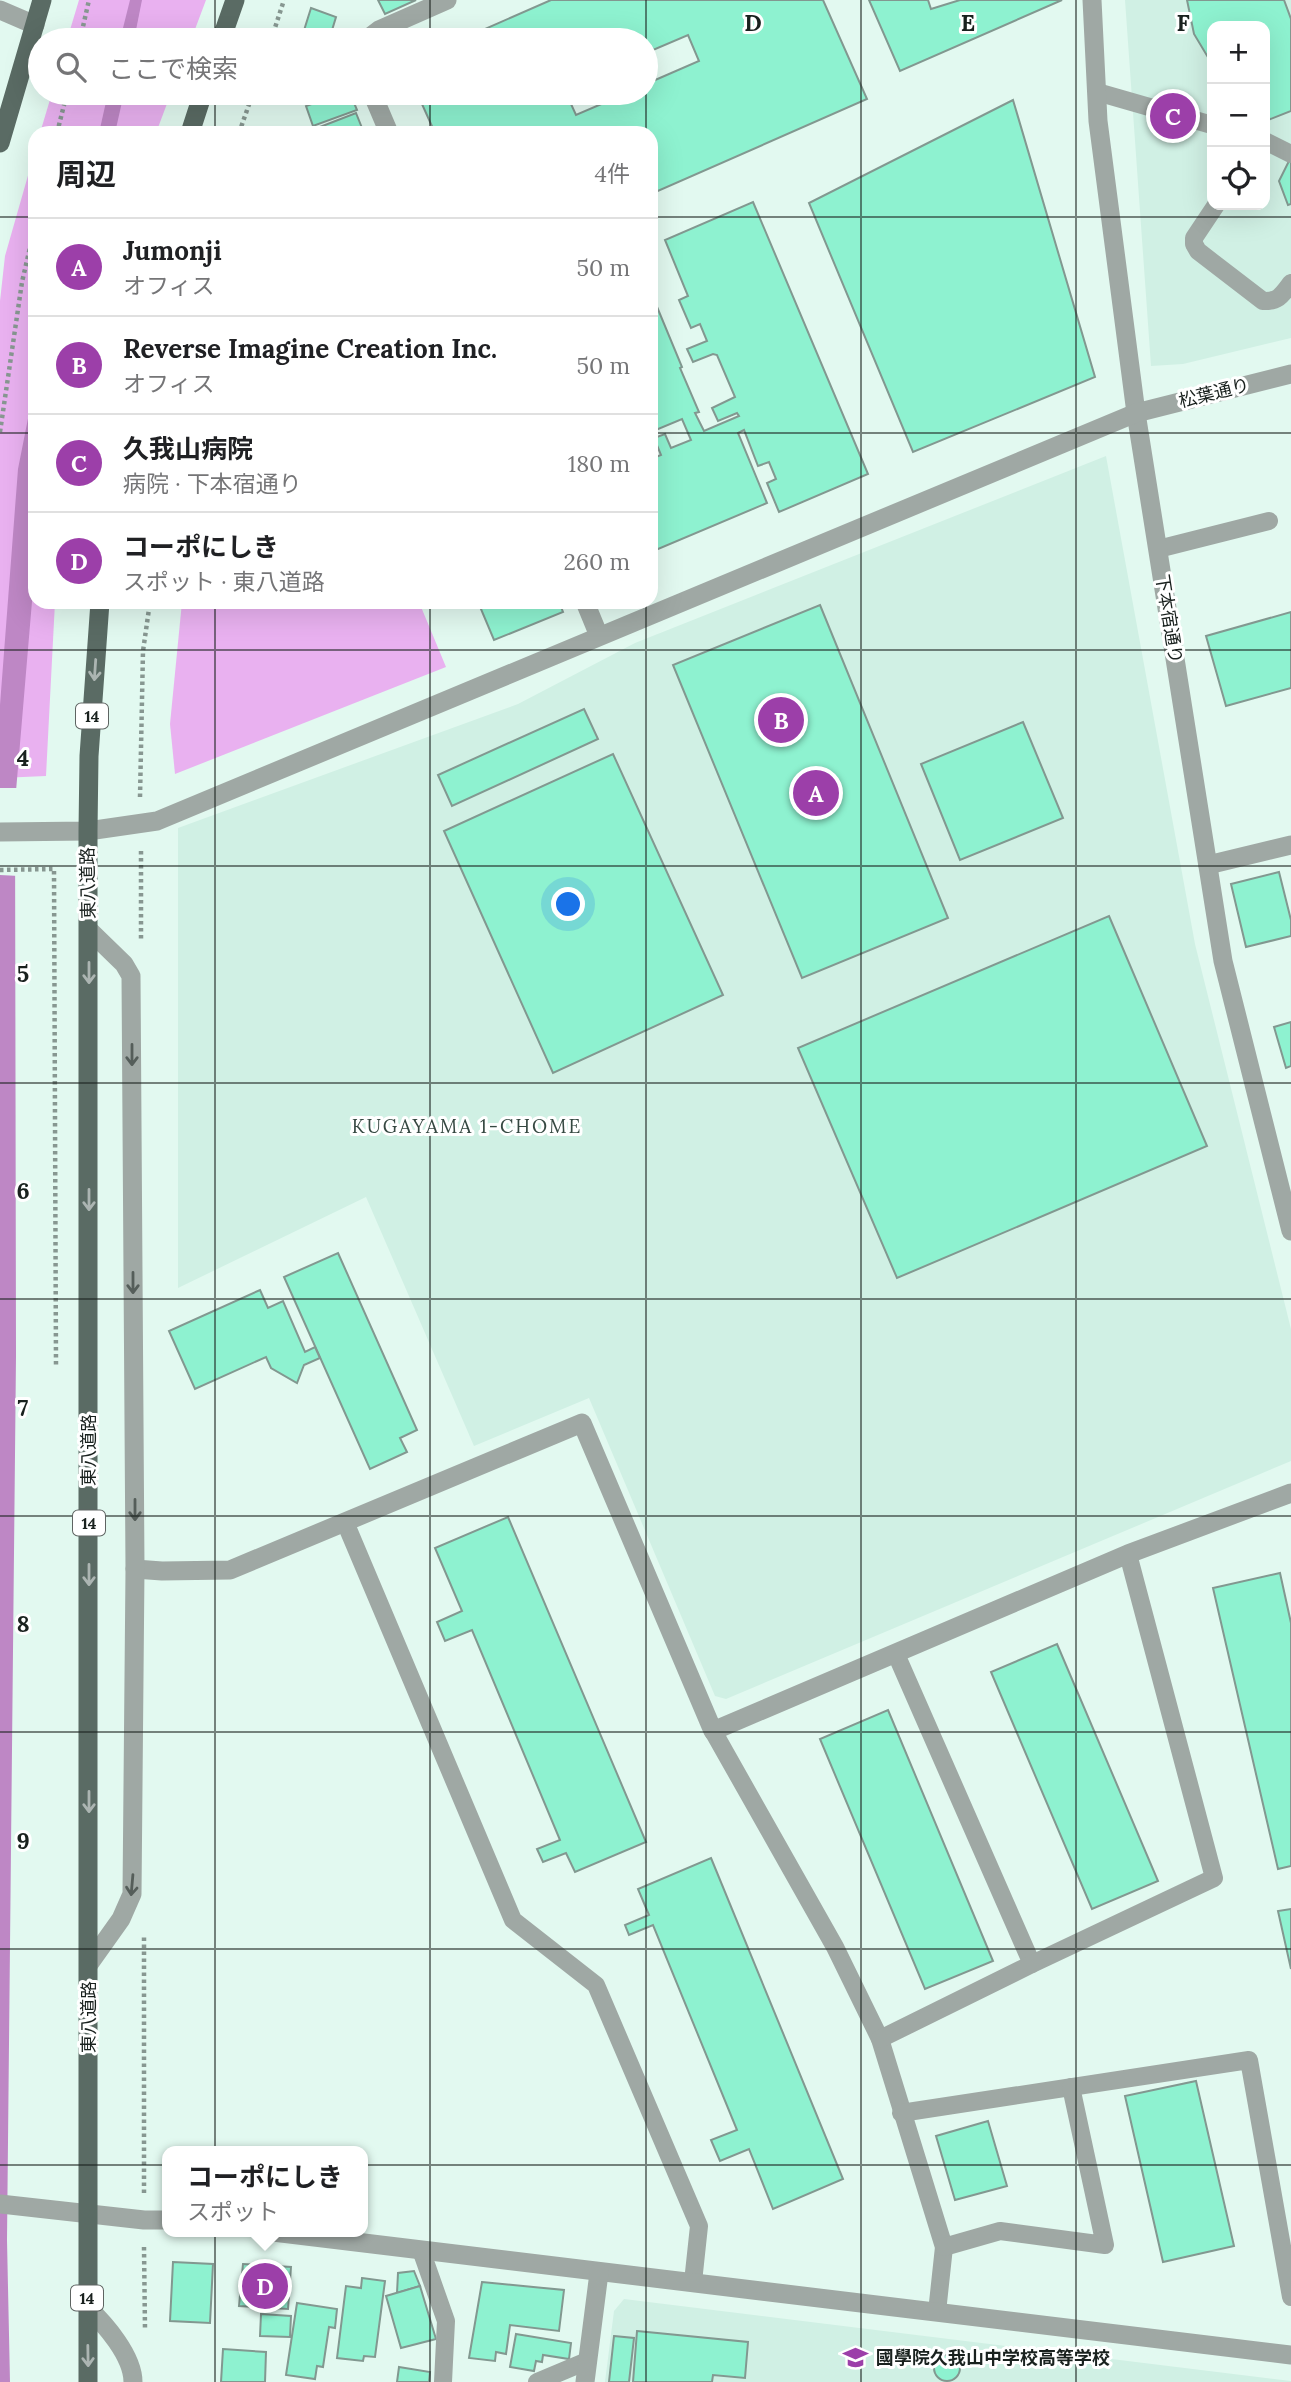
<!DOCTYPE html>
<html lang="ja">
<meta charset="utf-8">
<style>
body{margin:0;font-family:Lora,"Noto Sans JP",serif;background:#f2f2f2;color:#202124}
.controls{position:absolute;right:21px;top:21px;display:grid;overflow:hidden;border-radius:14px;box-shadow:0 7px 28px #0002}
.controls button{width:63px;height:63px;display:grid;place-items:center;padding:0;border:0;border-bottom:2px solid #e0e0e0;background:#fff;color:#202124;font:35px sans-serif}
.you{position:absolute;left:569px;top:905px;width:24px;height:24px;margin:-18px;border:5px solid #fff;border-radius:50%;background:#1a73e8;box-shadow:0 0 0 10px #1a73e833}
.badge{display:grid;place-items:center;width:46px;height:46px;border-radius:50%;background:#9c3fa9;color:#fff;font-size:23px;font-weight:700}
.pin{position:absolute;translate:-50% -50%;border:4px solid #fff;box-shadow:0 2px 7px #0006}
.popup{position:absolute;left:162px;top:2146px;width:206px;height:91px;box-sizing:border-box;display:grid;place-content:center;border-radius:14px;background:#fff;filter:drop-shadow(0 2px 5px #0005);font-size:23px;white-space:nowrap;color:#757577}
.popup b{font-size:26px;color:#202124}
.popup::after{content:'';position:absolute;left:50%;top:100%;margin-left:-14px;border:14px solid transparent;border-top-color:#fff}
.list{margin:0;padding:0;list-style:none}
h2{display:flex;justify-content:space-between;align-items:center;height:91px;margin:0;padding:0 28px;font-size:30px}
h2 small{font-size:23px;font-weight:400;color:#757577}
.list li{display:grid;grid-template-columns:46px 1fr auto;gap:21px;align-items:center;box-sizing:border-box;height:98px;padding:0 28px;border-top:2px solid #e0e0e0}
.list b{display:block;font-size:26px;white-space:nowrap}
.list p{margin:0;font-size:23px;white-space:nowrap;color:#757577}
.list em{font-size:23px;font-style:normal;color:#757577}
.icon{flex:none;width:38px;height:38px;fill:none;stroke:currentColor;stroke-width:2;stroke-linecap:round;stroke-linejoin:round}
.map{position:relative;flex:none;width:1291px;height:2382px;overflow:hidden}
.search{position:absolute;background:#fff;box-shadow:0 7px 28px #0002;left:28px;top:28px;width:630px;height:77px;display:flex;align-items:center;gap:18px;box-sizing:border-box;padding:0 24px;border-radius:38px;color:#757577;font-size:26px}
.panel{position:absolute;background:#fff;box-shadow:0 7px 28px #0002;left:28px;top:126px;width:630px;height:483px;border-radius:21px}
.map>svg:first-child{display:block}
.built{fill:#d0f0e4;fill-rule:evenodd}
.green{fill:#e9b1f0}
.water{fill:#be87c5}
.pier{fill:#e2f9f0}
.building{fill:#8ef2d0;stroke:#829890;stroke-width:2}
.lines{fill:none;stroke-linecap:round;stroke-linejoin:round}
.path{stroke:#879791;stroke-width:4.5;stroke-dasharray:3.5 3.5;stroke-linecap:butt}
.service{stroke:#9fa8a4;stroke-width:18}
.minor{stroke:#9fa8a4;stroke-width:19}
.tertiary{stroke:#9fa8a4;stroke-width:19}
.primary{stroke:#5a6b64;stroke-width:19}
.oneway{stroke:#acb5b2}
.oneway2{stroke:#555e5a}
.grid{fill:none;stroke:#19211e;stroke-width:2;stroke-opacity:0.55}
.labels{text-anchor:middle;stroke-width:6;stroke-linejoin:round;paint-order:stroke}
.shield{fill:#fff;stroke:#5e6462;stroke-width:2}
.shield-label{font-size:16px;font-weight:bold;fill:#19211e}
.street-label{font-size:18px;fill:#19211e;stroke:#fff}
.poi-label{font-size:18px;font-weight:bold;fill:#19211e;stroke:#fff;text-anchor:start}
.neighbourhood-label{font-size:19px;letter-spacing:2px;fill:#354841;stroke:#fff}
.grid-label{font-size:23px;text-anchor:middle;font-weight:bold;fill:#19211e;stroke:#fff;stroke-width:6;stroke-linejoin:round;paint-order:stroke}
</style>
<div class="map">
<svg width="1291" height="2382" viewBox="0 0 1291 2382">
<rect width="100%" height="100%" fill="#e2f9f0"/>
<!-- built -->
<g class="built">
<path d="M 1125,0 L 1291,0 L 1291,338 L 1183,364 L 1151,366 ZM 1212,26 L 1265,26 L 1265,205 L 1212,205 Z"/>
<path d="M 1106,456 L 1195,944 L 1291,1329 L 1291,1461 L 726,1699 L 715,1696 L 589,1398 L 474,1446 L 366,1197 L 178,1288 L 178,828 L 518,704 L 635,643 Z"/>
<path d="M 624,2299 L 1291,2381 L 1291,2382 L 605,2382 L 614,2311 Z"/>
</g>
<!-- green -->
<g class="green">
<path d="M 79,0 L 206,0 L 191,40 L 67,40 Z"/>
<path d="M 52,93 L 171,93 L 156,133 L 40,133 Z"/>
<path d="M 35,151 L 35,602 L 55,602 L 46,776 L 0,778 L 0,301 L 5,256 Z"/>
<path d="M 182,602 L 419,602 L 446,667 L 175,774 L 170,724 Z"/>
</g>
<!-- water -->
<g class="water">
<path d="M 130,0 L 142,0 L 134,40 L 120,40 Z"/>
<path d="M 108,93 L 124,93 L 115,133 L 99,133 Z"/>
<path d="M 35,383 L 35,566 L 15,803 L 16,1356 L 7,2240 L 10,2382 L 0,2382 L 0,705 L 18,469 Z"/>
</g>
<!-- pier -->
<path class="pier" d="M 0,788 L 20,788 L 19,876 L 0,875 Z"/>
<!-- building -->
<g class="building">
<path d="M 378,0 L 416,0 L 385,14 Z"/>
<path d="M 551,0 L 823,0 L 867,99 L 651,194 L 651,133 L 435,133 L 417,93 L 566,93 L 576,115 L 627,93 L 646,93 L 646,84 L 699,61 L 688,35 L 646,53 L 646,40 L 460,40 Z"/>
<path d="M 869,0 L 928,0 L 931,9 L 960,0 L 1062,0 L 900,71 Z"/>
<path d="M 1187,0 L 1284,0 L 1291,19 L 1291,111 L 1268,120 L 1265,115 L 1265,26 L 1212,26 L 1212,64 L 1194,34 Z"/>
<path d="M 311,8 L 336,17 L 329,40 L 301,40 Z"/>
<path d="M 303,93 L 328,93 L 306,101 Z"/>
<path d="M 342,93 L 350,93 L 357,110 L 313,126 L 306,106 Z"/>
<path d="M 1013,100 L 1095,377 L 913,452 L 809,203 Z"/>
<path d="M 356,113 L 364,133 L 308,133 L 307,132 Z"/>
<path d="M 1291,157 L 1291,204 L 1288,205 L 1279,181 Z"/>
<path d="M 753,202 L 868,474 L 779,512 L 767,483 L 776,479 L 769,462 L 758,466 L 744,430 L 738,433 L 767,503 L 651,552 L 651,459 L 661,455 L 654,438 L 665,434 L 671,448 L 691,440 L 682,419 L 651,432 L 651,303 L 655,302 L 682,367 L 680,368 L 699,412 L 695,413 L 704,431 L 739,416 L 737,413 L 718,421 L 712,408 L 735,397 L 717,355 L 713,354 L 693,362 L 687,349 L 707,341 L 700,324 L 691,328 L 679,300 L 688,296 L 665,240 Z"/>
<path d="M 478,602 L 559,602 L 563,612 L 494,640 Z"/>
<path d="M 820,605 L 948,918 L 802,978 L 673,665 Z"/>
<path d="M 1291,612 L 1291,688 L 1226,706 L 1206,636 Z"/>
<path d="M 584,709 L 598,739 L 452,806 L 438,775 Z"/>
<path d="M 1023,722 L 1063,818 L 960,860 L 921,764 Z"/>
<path d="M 613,754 L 723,995 L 553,1073 L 444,831 Z"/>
<path d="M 1279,872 L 1291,920 L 1291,936 L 1246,947 L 1231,884 Z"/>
<path d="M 1109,916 L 1207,1146 L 897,1278 L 798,1048 Z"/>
<path d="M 1291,1022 L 1291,1066 L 1286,1068 L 1274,1027 Z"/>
<path d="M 338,1253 L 417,1430 L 400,1438 L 407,1452 L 370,1469 L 284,1277 Z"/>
<path d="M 260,1290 L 268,1308 L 283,1301 L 305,1352 L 315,1347 L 320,1358 L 304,1365 L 297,1383 L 271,1368 L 266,1357 L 195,1389 L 169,1331 Z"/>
<path d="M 508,1517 L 646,1842 L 575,1872 L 566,1853 L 543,1862 L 537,1849 L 560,1840 L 472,1630 L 445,1641 L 437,1622 L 462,1611 L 435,1548 Z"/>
<path d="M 1280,1573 L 1291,1623 L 1291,1866 L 1278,1869 L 1213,1588 Z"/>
<path d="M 1057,1644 L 1158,1881 L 1092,1909 L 991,1672 Z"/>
<path d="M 888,1710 L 993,1961 L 925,1989 L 820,1739 Z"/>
<path d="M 711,1858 L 843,2179 L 773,2209 L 749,2149 L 720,2161 L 711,2140 L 737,2130 L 653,1925 L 629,1935 L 625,1925 L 649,1915 L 638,1889 Z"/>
<path d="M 1291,1909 L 1291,1969 L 1278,1911 Z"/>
<path d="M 1196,2081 L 1234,2246 L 1163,2262 L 1125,2096 Z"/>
<path d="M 988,2121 L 1007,2186 L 955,2200 L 936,2136 Z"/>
<path d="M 173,2262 L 213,2264 L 210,2323 L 170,2321 Z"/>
<path d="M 243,2264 L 291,2267 L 288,2309 L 239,2306 Z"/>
<path d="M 414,2271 L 420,2286 L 397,2293 L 398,2273 Z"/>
<path d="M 362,2278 L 385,2281 L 375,2357 L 364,2356 L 363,2361 L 337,2358 L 346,2286 L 361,2288 Z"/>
<path d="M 482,2282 L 564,2290 L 559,2331 L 510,2325 L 506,2354 L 496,2352 L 495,2361 L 469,2358 Z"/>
<path d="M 420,2286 L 436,2339 L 401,2348 L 386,2296 Z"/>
<path d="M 297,2303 L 337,2309 L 335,2328 L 329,2327 L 323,2367 L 317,2366 L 315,2379 L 286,2375 Z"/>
<path d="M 261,2314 L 291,2316 L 290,2337 L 260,2336 Z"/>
<path d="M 637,2331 L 748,2342 L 745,2378 L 713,2375 L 712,2382 L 633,2382 Z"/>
<path d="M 516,2334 L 571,2343 L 569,2359 L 543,2355 L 542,2362 L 536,2361 L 534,2371 L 510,2367 Z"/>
<path d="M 614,2336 L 634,2338 L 629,2382 L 609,2382 Z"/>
<path d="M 223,2349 L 266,2352 L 265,2382 L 221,2382 Z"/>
<circle cx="947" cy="2368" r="13"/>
<path d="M 399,2367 L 430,2372 L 429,2382 L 397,2382 Z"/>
</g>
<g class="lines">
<!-- path -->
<g class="path">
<path d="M 80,40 L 89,0"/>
<path d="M 271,40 L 284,0"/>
<path d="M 57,133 L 67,93"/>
<path d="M 239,133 L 253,93"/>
<path d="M 0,432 L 22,282 L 35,226"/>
<path d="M 140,797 L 143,651 L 150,602"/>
<path d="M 141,851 L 141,940"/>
<path d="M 0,870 L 54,869 L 56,1366"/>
<path d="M 144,2193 L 144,1935"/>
<path d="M 144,2247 L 145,2329"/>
</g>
<!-- service -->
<g class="service">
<path d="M 1097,92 L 1212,125"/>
<path d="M 1265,141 L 1291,154"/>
<path d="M 1216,205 L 1194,238 L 1194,244 L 1198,251 L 1263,301 C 1278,302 1282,295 1291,283"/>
<path d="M 1158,549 L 1269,521"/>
<path d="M 345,1522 L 513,1920 L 596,1985 L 699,2226 L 693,2282"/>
<path d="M 896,1654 L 1032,1964"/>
<path d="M 713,1731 L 835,1947 L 880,2039 L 944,2247 L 937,2312"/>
<path d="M 880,2039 L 1032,1964 L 1214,1878 L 1128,1554"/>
<path d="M 901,2113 L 1249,2060 L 1291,2297"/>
<path d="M 944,2247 L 1000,2231 L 1105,2245 L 1071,2087"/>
<path d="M 421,2250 L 446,2321 L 443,2382"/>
<path d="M 537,2382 L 587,2361"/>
</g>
<!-- minor -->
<g class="minor">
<path d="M 0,10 L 35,25"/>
<path d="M 366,40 L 379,30 L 447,0"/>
<path d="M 372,93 L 389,133"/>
<path d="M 585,602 L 599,636"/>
<path d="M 1208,865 L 1291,845"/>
<path d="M 135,1569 L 162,1571 L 230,1570 L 582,1423 L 713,1731 L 1128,1554 L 1291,1493"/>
<path d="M 89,1964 L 121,1919 L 132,1894 L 135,1569 L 131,976 L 124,964 L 89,930"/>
<path d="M 0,2204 L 144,2220 L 167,2220"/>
<path d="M 273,2232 L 1291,2355"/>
<path d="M 87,2307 C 105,2324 133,2356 133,2382"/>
<path d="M 585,2382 L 599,2273"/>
</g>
<!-- tertiary -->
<g class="tertiary">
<path d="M 1092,0 L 1098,121 L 1136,413 L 1223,961 L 1291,1231"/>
<path d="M 0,832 L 88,831 L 157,821 L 1136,413 L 1291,374"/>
</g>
<!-- primary -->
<g class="primary">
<path d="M 221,40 L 235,0"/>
<path d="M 190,133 L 203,93"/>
<path d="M 0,143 L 42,0"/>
<path d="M 88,2382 L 88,831 L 89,756 L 100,602"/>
</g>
</g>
<!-- one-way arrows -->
<defs><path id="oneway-shaft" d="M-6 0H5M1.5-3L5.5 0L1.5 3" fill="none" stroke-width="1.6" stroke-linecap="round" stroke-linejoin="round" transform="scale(1.75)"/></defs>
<g class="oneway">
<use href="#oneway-shaft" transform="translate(95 670) rotate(94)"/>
<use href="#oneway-shaft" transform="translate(89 973) rotate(90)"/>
<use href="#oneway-shaft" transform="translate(89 1200) rotate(90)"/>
<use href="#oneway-shaft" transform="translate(89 1575) rotate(90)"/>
<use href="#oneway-shaft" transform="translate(89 1802) rotate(90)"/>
<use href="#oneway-shaft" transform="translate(88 2356) rotate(89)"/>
</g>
<g class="oneway2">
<use href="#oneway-shaft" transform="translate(132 1055) rotate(90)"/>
<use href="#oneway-shaft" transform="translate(133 1283) rotate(90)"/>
<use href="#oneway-shaft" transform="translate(135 1510) rotate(90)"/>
<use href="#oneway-shaft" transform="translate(132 1885) rotate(95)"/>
</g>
<!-- grid -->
<path class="grid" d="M 215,0 L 215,40M 430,0 L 430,40M 646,0 L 646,40M 861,0 L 861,2382M 1076,0 L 1076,2382M 215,93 L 215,133M 430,93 L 430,133M 646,93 L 646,133M 0,217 L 35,217M 651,217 L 1291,217M 0,433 L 35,433M 651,433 L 1291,433M 215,602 L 215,2382M 430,602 L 430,2382M 646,602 L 646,2382M 0,650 L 1291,650M 0,866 L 1291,866M 0,1083 L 1291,1083M 0,1299 L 1291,1299M 0,1516 L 1291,1516M 0,1732 L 1291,1732M 0,1949 L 1291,1949M 0,2165 L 1291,2165"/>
<!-- icons -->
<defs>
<symbol id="school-bare" viewBox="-9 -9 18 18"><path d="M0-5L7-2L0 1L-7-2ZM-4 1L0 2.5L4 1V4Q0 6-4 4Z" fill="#9c3fa9" stroke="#fff" stroke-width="2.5" paint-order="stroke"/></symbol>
</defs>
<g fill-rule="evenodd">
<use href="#school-bare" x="838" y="2340" width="35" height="35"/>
</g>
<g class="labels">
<!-- shield labels -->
<g class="shield">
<rect x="76" y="703.5" width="32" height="25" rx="5"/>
<rect x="73" y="1510.5" width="32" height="25" rx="5"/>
<rect x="71" y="2285.5" width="32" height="25" rx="5"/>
</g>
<g class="shield-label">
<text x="92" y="722">14</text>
<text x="89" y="1529">14</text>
<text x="87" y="2304">14</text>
</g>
<!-- street labels -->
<g class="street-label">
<text transform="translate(1214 393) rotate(-14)" y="6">松葉通り</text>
<text transform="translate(1169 619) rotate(81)" y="6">下本宿通り</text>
<text transform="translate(88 883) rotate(-91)" y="6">東八道路</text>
<text transform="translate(89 1450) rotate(-90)" y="6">東八道路</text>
<text transform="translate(89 2017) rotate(-90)" y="6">東八道路</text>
</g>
<!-- poi labels -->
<g class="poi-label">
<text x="876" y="2364">國學院久我山中学校高等学校</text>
</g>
<!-- neighbourhood labels -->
<g class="neighbourhood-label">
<text x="467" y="1133">KUGAYAMA 1-CHOME</text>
</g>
</g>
<g class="grid-label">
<text x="753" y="31">D</text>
<text x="968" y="31">E</text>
<text x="1183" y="31">F</text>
<text x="23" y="766">4</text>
<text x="23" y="982">5</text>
<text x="23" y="1199">6</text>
<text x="23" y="1416">7</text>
<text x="23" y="1632">8</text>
<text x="23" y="1849">9</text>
</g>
</svg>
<div class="controls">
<button>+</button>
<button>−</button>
<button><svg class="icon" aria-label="locate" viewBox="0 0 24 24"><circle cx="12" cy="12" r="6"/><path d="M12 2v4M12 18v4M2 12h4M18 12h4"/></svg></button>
</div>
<div class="you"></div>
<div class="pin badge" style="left:816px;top:793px">A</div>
<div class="pin badge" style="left:781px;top:720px">B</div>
<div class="pin badge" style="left:1173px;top:116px">C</div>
<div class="pin badge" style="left:265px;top:2286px">D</div>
<div class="popup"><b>コーポにしき</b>スポット</div>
<div class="search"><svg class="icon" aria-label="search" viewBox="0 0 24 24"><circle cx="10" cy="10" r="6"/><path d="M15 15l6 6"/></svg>ここで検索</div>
<section class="panel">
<h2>周辺<small>4件</small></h2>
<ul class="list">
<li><span class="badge">A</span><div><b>Jumonji</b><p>オフィス</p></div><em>50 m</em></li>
<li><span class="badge">B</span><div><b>Reverse Imagine Creation Inc.</b><p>オフィス</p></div><em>50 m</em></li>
<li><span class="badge">C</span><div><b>久我山病院</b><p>病院 · 下本宿通り</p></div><em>180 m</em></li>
<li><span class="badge">D</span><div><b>コーポにしき</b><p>スポット · 東八道路</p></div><em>260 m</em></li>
</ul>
</section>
</div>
